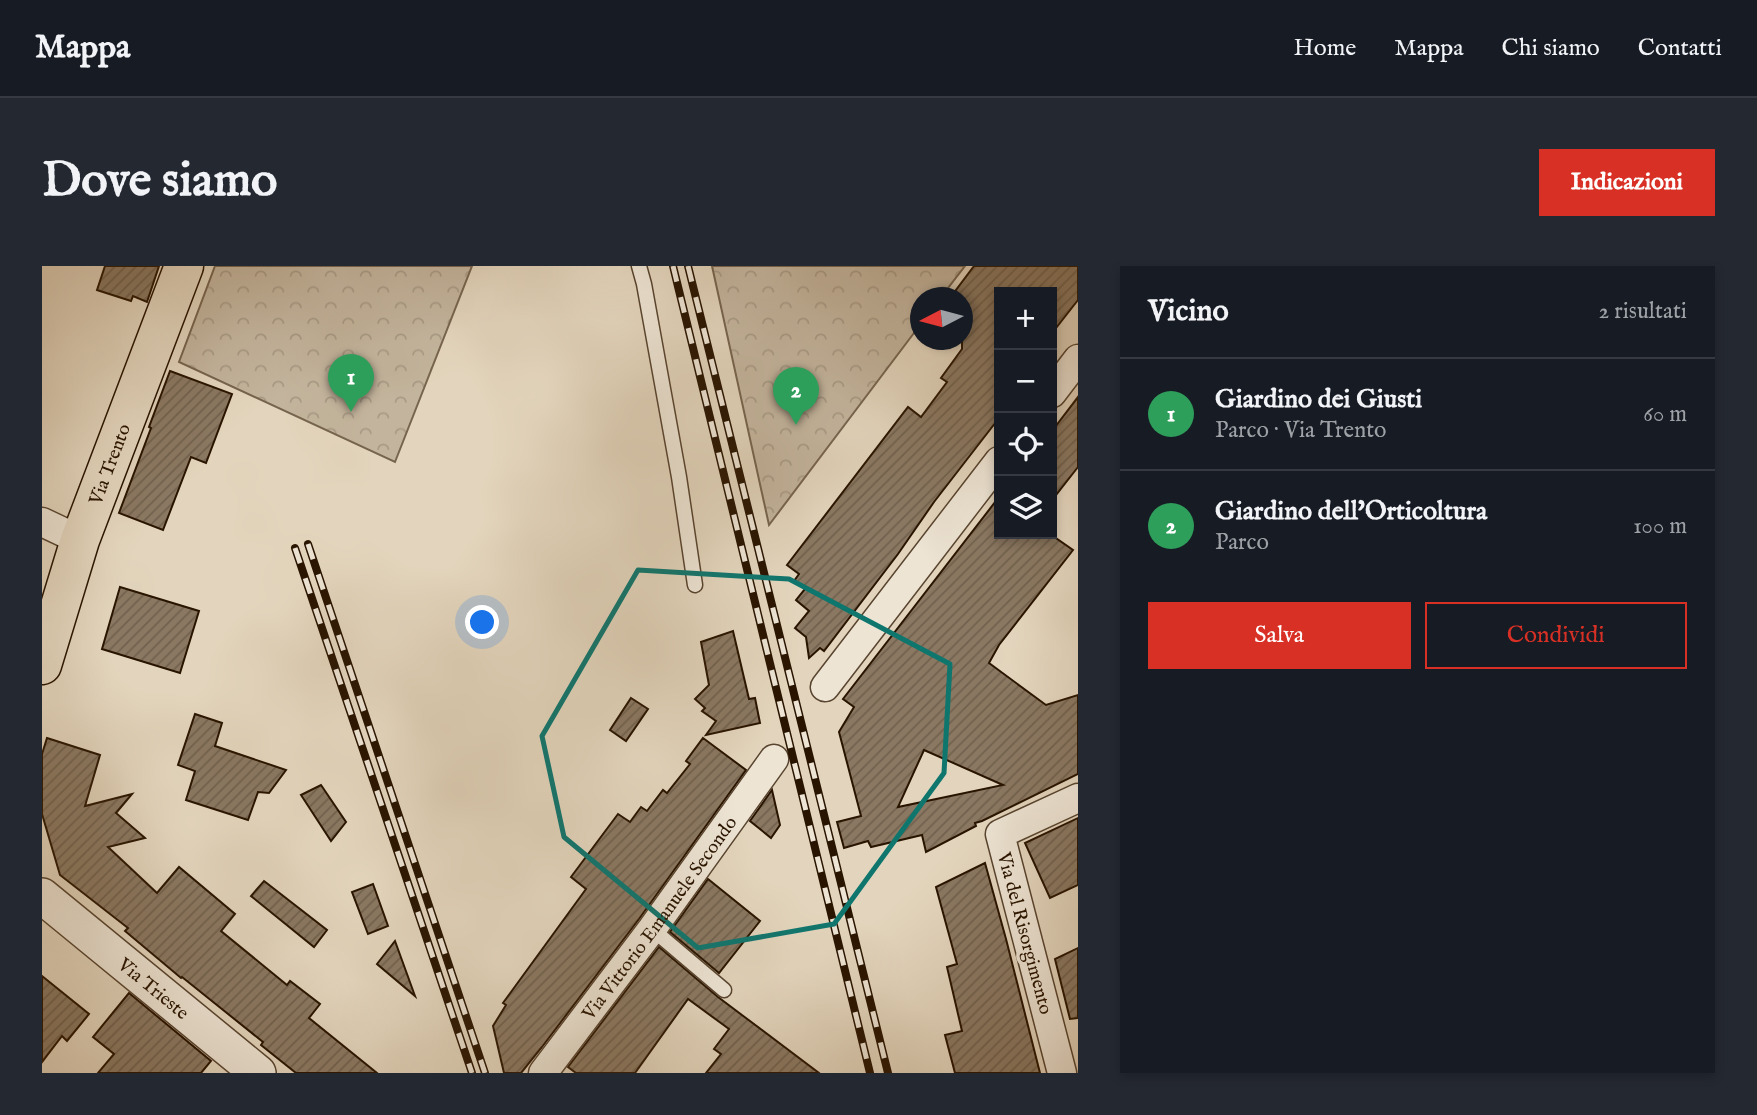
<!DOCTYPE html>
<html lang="it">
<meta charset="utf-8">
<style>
body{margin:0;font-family:"IM FELL English",serif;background:#242831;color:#f1f3f6}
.controls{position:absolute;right:21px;top:21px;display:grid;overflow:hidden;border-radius:0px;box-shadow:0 4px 10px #0003}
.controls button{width:63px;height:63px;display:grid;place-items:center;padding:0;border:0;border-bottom:2px solid #363941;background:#171b24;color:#f1f3f6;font:35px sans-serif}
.compass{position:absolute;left:868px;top:21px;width:63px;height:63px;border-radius:50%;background:#171b24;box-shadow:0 4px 10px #0003;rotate:264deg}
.you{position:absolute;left:441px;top:357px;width:24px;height:24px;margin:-18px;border:5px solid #fff;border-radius:50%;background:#1a73e8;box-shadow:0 0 0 10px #1a73e833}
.badge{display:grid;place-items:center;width:46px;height:46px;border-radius:50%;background:#d93025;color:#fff;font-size:23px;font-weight:700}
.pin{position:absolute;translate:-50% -58px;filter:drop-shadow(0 2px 4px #0008)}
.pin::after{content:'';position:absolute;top:37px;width:24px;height:21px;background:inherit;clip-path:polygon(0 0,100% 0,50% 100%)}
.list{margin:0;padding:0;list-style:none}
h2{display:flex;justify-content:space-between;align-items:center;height:91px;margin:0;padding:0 28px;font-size:30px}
h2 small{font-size:23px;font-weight:400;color:#9ea1a6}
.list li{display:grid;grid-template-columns:46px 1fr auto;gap:21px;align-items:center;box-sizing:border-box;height:112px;padding:0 28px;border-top:2px solid #363941}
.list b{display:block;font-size:26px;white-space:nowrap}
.list p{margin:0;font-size:23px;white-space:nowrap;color:#9ea1a6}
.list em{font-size:23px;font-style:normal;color:#9ea1a6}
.actions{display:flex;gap:14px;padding:21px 28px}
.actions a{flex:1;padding:16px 0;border:2px solid #d93025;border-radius:0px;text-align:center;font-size:24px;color:#d93025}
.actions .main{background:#d93025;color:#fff}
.icon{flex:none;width:38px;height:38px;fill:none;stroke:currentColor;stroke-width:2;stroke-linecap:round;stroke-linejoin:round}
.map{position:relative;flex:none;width:1036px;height:807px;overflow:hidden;border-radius:0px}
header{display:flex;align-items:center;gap:42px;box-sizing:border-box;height:98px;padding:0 35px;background:#171b24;border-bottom:2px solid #363941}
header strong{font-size:33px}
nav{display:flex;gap:38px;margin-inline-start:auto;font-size:24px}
.intro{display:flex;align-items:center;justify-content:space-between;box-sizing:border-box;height:168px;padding:0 42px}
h1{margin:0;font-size:49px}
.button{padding:18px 32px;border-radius:0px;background:#d93025;color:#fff;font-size:24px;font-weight:700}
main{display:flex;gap:42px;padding:0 42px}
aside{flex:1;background:#171b24;border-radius:0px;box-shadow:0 4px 10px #0003}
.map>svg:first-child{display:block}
.park{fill:url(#park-crowns);stroke:#76644e;stroke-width:2}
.building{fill:url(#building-hatch);stroke:#291400;stroke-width:2;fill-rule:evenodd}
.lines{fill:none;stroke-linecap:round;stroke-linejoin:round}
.service-casing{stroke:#58442f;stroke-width:17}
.minor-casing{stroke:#58442f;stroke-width:31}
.tertiary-casing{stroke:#58442f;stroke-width:38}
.primary-casing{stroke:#291400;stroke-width:41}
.service{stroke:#ede4d4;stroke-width:14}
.minor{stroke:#ede4d4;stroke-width:28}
.tertiary{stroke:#ede4d4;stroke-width:35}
.primary{stroke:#e3d5bd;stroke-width:38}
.rail-casing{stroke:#291400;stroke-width:8}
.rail{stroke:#ede4d4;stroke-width:5;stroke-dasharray:16;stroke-linecap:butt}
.marked{fill:none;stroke:#0f766e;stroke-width:5;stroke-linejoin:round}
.labels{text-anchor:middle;stroke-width:7;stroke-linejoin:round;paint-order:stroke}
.street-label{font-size:19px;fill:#291400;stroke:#ede4d4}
</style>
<header>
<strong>Mappa</strong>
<nav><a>Home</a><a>Mappa</a><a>Chi siamo</a><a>Contatti</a></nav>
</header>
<div class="intro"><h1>Dove siamo</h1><a class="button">Indicazioni</a></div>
<main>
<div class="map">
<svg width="1036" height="807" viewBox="0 0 1036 807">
<defs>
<pattern id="park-crowns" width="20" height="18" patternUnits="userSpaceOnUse" patternTransform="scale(1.75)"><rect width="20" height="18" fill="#c3b49d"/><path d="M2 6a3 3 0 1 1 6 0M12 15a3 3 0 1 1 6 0" fill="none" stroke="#a89a85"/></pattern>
<pattern id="building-hatch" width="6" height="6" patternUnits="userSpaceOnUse" patternTransform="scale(1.75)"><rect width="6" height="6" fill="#8a7862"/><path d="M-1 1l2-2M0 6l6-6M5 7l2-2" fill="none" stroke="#71614e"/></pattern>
</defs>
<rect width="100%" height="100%" fill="#e3d5bd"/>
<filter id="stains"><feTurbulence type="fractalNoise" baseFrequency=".00286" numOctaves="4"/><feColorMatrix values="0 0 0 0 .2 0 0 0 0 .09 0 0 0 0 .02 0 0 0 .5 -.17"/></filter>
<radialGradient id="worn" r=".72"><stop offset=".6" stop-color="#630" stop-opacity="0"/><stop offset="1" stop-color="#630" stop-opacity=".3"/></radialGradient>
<!-- park -->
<g class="park">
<path d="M 173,0 L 430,0 L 353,196 L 137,96 Z"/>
<path d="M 670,0 L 923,0 L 899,31 L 878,32 L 878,59 L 727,259 Z"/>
</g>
<!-- building -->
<g class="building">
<path d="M 63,0 L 117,0 L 105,36 L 91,30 L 89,35 L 55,24 Z"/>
<path d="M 932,0 L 1036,0 L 1036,34 L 1010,67 L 1010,26 L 957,26 L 957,152 L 892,236 L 856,288 L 782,385 L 778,382 L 767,392 L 764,371 L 753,362 L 767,345 L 754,334 L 763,323 L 752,315 L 757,308 L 745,299 L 866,141 L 879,151 L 905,116 L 899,112 L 920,83 L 920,32 L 908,32 Z"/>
<path d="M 128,105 L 190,128 L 164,197 L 149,191 L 121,264 L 77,247 L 109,162 L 107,161 Z"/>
<path d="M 1036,131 L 1036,201 L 1010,234 L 1010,165 Z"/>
<path d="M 957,231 L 957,268 L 1008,268 L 1031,284 L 957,379 L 947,397 L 1004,439 L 1036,429 L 1036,508 L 940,555 L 933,557 L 934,560 L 884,586 L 880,569 L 829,581 L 826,575 L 802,582 L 795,556 L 819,550 L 797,466 L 812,441 L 801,433 ZM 882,484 L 961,519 L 856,541 Z"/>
<path d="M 78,321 L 157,345 L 138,407 L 60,383 Z"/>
<path d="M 691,365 L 707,433 L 713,432 L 718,457 L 664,469 L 674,455 L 660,445 L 663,442 L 653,433 L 667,419 L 659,376 Z"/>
<path d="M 589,432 L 606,443 L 584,475 L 568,464 Z"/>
<path d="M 153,448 L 180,457 L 173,480 L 244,504 L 227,527 L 216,526 L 206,554 L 144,534 L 153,505 L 136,499 Z"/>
<path d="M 5,472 L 58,489 L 43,540 L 90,528 L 74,547 L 103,572 L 66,581 L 115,627 L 137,601 L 193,648 L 179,665 L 245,719 L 248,715 L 278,738 L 267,752 L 335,807 L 254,807 L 219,779 L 221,776 L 140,711 L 139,712 L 83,665 L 86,662 L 18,609 L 0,548 L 0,488 Z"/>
<path d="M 661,472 L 704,504 L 597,653 L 500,781 L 479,807 L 462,807 L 451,760 L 464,739 L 461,737 L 544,623 L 529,611 L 576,548 L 588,556 L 599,541 L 605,545 L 621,524 L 625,527 L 648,498 L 644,495 Z"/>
<path d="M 279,519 L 304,556 L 289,575 L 259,529 Z"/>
<path d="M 730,524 L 738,559 L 729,572 L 708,555 Z"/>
<path d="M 1036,552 L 1036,619 L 1008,632 L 983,577 Z"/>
<path d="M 943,597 L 964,673 L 998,807 L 913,807 L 903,769 L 920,765 L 905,701 L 915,698 L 894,621 Z"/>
<path d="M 666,613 L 718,655 L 677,707 L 628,666 Z"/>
<path d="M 222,615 L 285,664 L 272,681 L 209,630 Z"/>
<path d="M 331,618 L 346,660 L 326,668 L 310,626 Z"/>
<path d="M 353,675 L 373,730 L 335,698 Z"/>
<path d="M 617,681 L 676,731 L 777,807 L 664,807 L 679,788 L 672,783 L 687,763 L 646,733 L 593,807 L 534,807 L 526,801 Z"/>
<path d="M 1036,682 L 1036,752 L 1028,753 L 1013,693 Z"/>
<path d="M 0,710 L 47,748 L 25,775 L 20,770 L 0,796 Z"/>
<path d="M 87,727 L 169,795 L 159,807 L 56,807 L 72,788 L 51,771 Z"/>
</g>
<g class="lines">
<defs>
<g id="service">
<path d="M 597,0 L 602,18 L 637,211 L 653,319"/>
<path d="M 610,663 L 682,724"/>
</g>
<g id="minor">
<path d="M 1010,127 L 1036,93"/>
<path d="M 0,256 L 38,274"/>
<path d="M 783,421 L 957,195"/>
<path id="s1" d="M 501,807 L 610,663 L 732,493"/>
<path d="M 1020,807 L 958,568 L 1036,532"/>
</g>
<g id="tertiary">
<path id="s2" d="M 0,630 L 216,807"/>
</g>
<g id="primary">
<path id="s3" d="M 0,399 L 38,274 L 142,0"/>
</g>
</defs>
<!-- service casing -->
<use href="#service" class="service-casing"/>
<!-- minor casing -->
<use href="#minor" class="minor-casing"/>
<!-- tertiary casing -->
<use href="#tertiary" class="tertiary-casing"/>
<!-- primary casing -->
<use href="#primary" class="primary-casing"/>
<!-- service -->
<use href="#service" class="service"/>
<!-- minor -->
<use href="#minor" class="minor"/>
<!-- tertiary -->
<use href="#tertiary" class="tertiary"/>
<!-- primary -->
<use href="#primary" class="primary"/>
<defs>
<g id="rail">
<path d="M 631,0 L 828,807"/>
<path d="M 646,0 L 846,807"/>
<path d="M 266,278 L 443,807"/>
<path d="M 253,282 L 430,807"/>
</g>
</defs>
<!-- rail casing -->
<use href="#rail" class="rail-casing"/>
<!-- rail -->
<use href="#rail" class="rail"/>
</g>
<!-- marked area -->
<path class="marked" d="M 596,304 L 747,313 L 908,398 L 902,507 L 792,658 L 656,682 L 522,571 L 500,470 Z"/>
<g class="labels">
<!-- street labels -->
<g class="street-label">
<text dy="7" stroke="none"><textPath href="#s3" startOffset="212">Via Trento</textPath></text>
<text dy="7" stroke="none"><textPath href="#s1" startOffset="194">Via Vittorio Emanuele Secondo</textPath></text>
<text transform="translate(984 667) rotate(75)" y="7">Via del Risorgimento</text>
<text dy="7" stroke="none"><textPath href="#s2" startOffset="145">Via Trieste</textPath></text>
</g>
</g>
<rect width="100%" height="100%" filter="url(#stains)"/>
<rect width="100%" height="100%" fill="url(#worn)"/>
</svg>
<div class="controls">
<button>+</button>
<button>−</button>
<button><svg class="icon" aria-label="locate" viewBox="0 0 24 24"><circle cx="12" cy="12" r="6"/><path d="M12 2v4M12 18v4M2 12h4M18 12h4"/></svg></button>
<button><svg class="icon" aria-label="layers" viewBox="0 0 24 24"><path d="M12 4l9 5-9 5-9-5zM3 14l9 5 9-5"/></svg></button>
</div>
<svg class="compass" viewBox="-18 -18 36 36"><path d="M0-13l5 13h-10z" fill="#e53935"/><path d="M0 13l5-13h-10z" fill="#9ea1a6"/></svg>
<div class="you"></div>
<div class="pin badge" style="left:309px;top:146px;background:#2e9e5b">1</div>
<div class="pin badge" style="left:754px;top:159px;background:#2e9e5b">2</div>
</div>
<aside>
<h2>Vicino<small>2 risultati</small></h2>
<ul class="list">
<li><span class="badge" style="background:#2e9e5b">1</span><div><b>Giardino dei Giusti</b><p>Parco · Via Trento</p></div><em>60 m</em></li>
<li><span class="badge" style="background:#2e9e5b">2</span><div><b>Giardino dell'Orticoltura</b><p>Parco</p></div><em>100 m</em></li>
</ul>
<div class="actions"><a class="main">Salva</a><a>Condividi</a></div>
</aside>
</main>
